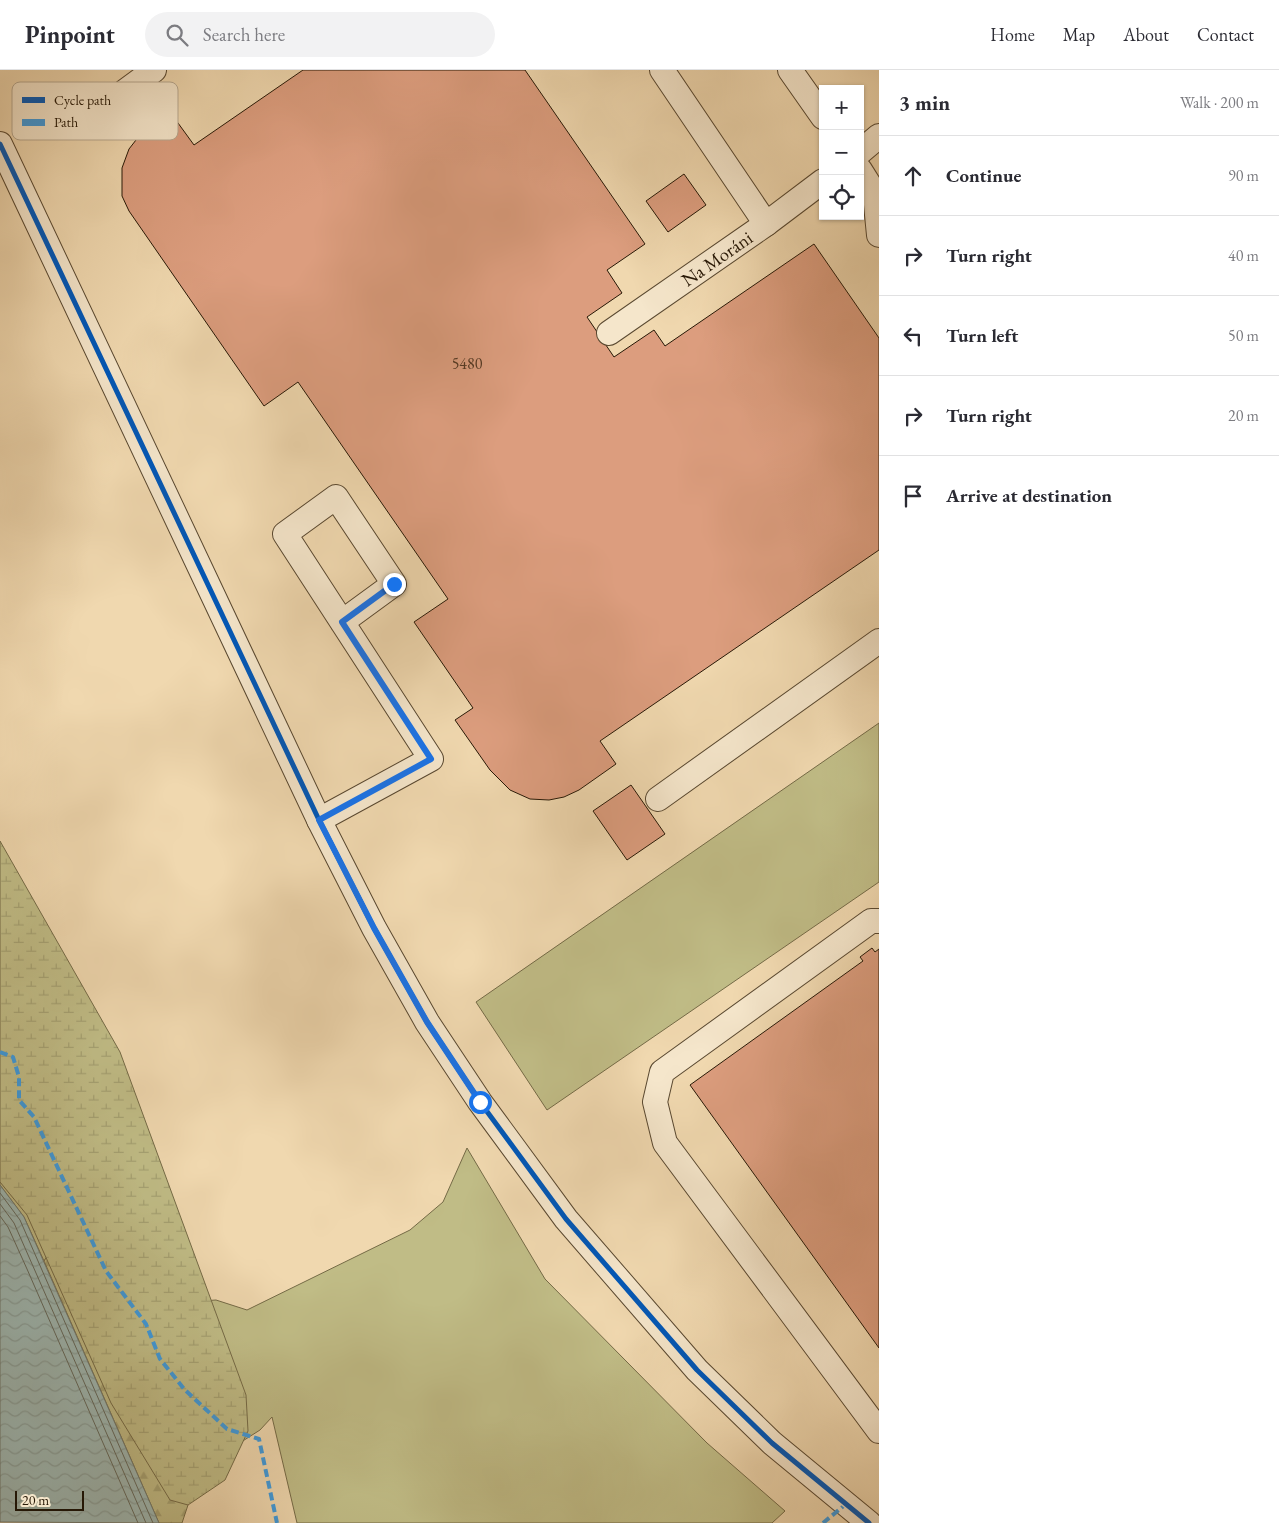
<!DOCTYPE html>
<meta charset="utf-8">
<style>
body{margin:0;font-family:"EB Garamond",serif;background:#f2f2f3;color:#2b2b33}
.controls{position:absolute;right:15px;top:15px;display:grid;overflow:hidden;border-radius:0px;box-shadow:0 1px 4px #0004}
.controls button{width:45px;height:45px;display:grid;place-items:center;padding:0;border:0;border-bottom:1px solid #e1e1e2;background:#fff;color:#2b2b33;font:25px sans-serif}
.scale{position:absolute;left:15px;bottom:12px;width:69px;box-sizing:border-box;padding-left:5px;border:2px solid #271806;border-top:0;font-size:14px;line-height:18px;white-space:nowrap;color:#271806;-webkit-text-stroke:4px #f5e6cb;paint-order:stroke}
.stop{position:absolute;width:15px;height:15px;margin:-11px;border:4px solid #1a73e8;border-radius:50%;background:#fff}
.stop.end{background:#1a73e8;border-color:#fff;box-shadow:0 1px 5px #0008}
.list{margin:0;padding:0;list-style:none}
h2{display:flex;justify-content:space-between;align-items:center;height:65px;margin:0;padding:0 20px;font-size:21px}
h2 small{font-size:16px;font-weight:400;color:#7c7c81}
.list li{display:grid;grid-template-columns:32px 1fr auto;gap:15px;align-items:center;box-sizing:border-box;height:80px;padding:0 20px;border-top:1px solid #e1e1e2}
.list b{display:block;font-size:19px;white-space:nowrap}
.list em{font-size:16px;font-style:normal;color:#7c7c81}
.icon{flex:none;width:28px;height:28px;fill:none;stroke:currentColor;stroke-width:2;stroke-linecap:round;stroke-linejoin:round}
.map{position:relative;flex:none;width:879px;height:1453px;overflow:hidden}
header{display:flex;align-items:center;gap:30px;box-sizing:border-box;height:70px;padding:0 25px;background:#fff;border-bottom:1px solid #e1e1e2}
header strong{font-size:24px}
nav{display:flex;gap:28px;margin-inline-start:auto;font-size:18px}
.search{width:350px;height:45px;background:#f2f2f3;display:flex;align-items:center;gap:12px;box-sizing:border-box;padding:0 18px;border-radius:28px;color:#7c7c81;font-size:19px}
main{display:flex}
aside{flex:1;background:#fff}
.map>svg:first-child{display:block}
.grass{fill:#c0bc86;stroke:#746a46}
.forest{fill:url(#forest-firs);stroke:#746a46}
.wetland{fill:url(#wetland-marsh);stroke:#746a46}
.water{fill:url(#water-waves);stroke:#6e786e}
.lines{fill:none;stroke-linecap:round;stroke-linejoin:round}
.shore{stroke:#62685d;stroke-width:1}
.building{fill:#dc9d7e;stroke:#271806}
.minor-casing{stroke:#594830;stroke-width:26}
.minor{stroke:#f5e6cb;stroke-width:24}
.quiet{stroke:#3d9add;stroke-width:4;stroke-dasharray:8 4;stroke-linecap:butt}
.cycleway-casing{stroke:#f5e6cb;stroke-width:8}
.cycleway{stroke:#0057b8;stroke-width:5}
.route{stroke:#1a73e8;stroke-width:6}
.labels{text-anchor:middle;stroke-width:4.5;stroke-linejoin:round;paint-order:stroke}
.number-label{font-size:16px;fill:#543924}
.street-label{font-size:19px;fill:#271806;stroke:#f5e6cb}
.key{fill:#f5e6cb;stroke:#b7a890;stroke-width:1}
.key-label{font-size:14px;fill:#271806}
</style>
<header>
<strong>Pinpoint</strong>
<div class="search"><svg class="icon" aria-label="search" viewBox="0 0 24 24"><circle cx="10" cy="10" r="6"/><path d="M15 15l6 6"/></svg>Search here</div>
<nav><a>Home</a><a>Map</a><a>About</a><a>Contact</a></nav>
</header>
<main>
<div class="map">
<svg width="879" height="1453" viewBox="0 0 879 1453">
<defs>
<pattern id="forest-firs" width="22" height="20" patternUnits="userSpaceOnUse" patternTransform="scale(1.25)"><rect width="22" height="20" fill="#c0bc86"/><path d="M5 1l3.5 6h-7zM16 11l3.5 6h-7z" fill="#a5a172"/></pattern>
<pattern id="wetland-marsh" width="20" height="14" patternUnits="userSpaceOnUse" patternTransform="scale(1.25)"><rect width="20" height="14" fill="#c0bc86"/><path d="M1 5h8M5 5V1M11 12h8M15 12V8" fill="none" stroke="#a5a172"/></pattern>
<pattern id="water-waves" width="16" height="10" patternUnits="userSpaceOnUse" patternTransform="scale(1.25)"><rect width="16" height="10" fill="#9db8b4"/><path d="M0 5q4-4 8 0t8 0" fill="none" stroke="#879d99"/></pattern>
</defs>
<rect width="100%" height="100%" fill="#f0d8af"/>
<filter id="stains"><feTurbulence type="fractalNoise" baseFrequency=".004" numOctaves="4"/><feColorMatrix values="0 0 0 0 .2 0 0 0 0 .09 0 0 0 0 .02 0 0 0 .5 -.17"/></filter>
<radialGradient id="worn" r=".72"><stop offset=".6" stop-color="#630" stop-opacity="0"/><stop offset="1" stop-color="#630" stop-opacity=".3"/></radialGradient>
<!-- grass -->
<g class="grass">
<path d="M 879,653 L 879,812 L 547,1040 L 476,932 Z"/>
<path d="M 0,773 L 201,1231 L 216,1230 L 247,1240 L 410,1160 L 443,1132 L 467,1078 L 545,1209 L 707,1373 L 785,1441 L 772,1453 L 297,1453 L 272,1347 L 260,1360 L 227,1381 L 56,1173 L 44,1191 L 24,1147 L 0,1115 Z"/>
</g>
<!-- forest -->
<path class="forest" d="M 56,1173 L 179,1396 L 188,1435 L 182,1453 L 159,1453 L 44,1191 Z"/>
<!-- wetland -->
<path class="wetland" d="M 0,771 L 120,982 L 246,1325 L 248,1361 L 225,1410 L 188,1435 L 170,1430 L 111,1333 L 27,1145 L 0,1112 Z"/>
<!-- water -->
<path class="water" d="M 0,1115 L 24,1147 L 159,1453 L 0,1452 Z"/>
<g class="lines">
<!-- shore -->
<g class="shore">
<path d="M 0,1123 L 20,1150 L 153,1453"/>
<path d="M 0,1134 L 14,1153 L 146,1453"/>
<path d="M 0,1146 L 8,1157 L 27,1199 L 138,1453"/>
</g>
</g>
<!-- building -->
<g class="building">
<path d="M 303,0 L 525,0 L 645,174 L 607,200 L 622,223 L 587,247 L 614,287 L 654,260 L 665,276 L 814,174 L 879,268 L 879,480 L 600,671 L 616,694 L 579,720 L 564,727 L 549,730 L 530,729 L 510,720 L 490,700 L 455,650 L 473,638 L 414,552 L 448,529 L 298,312 L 264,336 L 129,141 L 122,126 L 122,98 L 129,79 L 143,61 L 170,42 L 194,75 Z"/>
<path d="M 684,104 L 706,135 L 668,162 L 646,131 Z"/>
<path d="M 631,715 L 665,764 L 627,790 L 593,741 Z"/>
<path d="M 872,878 L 875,882 L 879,879 L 879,1278 L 690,1015 L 863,891 L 860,887 Z"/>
</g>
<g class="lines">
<defs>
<g id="minor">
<path d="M 662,0 L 766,154"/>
<path d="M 790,0 L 823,47"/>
<path d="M 112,31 L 154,0"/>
<path d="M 0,74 L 319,750 L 374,858 L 427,952 L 480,1032 L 566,1149 L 697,1300 L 772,1373 L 869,1453"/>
<path d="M 860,82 L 879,66"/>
<path d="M 860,100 L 875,124 L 879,165"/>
<path id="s1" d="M 609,263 L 766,154 L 823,111"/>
<path d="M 658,729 L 879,571"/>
<path d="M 319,750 L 431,689 L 285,464 L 336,427 L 394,514 L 342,552"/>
<path d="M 879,851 L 871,851 L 662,1002 L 655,1032 L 665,1073 L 879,1361"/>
</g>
</defs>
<!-- minor casing -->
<use href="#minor" class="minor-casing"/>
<!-- minor -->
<use href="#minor" class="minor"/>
<!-- quiet -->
<g class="quiet">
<path d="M 0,982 L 13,987 L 19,1007 L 19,1030 L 34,1047 L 106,1201 L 146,1254 L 160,1289 L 185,1320 L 227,1359 L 259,1369 L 277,1453"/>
<path d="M 823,1453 L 846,1434"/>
</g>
<defs>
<path id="cycleway" d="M 0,74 L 319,750 L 374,858 L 427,952 L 480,1032 L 566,1149 L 697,1300 L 772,1373 L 869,1453"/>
</defs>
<!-- cycleway casing -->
<use href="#cycleway" class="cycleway-casing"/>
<!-- cycleway -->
<use href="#cycleway" class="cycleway"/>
</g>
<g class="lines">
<!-- route -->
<path class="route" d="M 394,514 L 342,552 L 431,689 L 319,750 L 374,858 L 427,952 L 480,1032"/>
</g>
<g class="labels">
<!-- number labels -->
<g class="number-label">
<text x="467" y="299">5480</text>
</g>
<!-- street labels -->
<g class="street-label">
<text dy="7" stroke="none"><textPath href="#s1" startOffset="131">Na Moráni</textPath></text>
</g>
</g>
<!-- legend -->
<rect x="12" y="12" width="166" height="58" rx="8" class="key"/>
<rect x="22" y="27" width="23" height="6" fill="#0057b8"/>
<rect x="22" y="49" width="23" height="7" fill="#3d9add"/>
<g class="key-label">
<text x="54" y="35">Cycle path</text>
<text x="54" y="57">Path</text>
</g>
<rect width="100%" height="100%" filter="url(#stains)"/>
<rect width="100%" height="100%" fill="url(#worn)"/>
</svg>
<div class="controls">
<button>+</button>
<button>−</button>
<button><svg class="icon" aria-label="locate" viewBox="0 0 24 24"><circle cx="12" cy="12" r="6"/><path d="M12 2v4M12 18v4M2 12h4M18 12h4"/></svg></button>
</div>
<div class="scale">20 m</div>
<div class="stop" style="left:480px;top:1032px"></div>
<div class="stop end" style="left:394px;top:514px"></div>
</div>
<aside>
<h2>3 min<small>Walk · 200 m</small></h2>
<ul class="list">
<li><svg class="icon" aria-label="ahead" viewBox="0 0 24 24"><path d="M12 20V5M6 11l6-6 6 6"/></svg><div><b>Continue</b></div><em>90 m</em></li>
<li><svg class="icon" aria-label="right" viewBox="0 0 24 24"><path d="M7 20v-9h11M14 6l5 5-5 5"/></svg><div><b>Turn right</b></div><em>40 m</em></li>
<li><svg class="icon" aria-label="left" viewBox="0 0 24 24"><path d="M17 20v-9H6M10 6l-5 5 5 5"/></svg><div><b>Turn left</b></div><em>50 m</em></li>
<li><svg class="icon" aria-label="right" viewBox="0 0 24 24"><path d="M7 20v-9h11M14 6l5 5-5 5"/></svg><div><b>Turn right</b></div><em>20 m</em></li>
<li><svg class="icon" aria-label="arrive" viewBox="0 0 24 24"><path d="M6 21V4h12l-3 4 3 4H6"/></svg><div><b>Arrive at destination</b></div></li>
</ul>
</aside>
</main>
